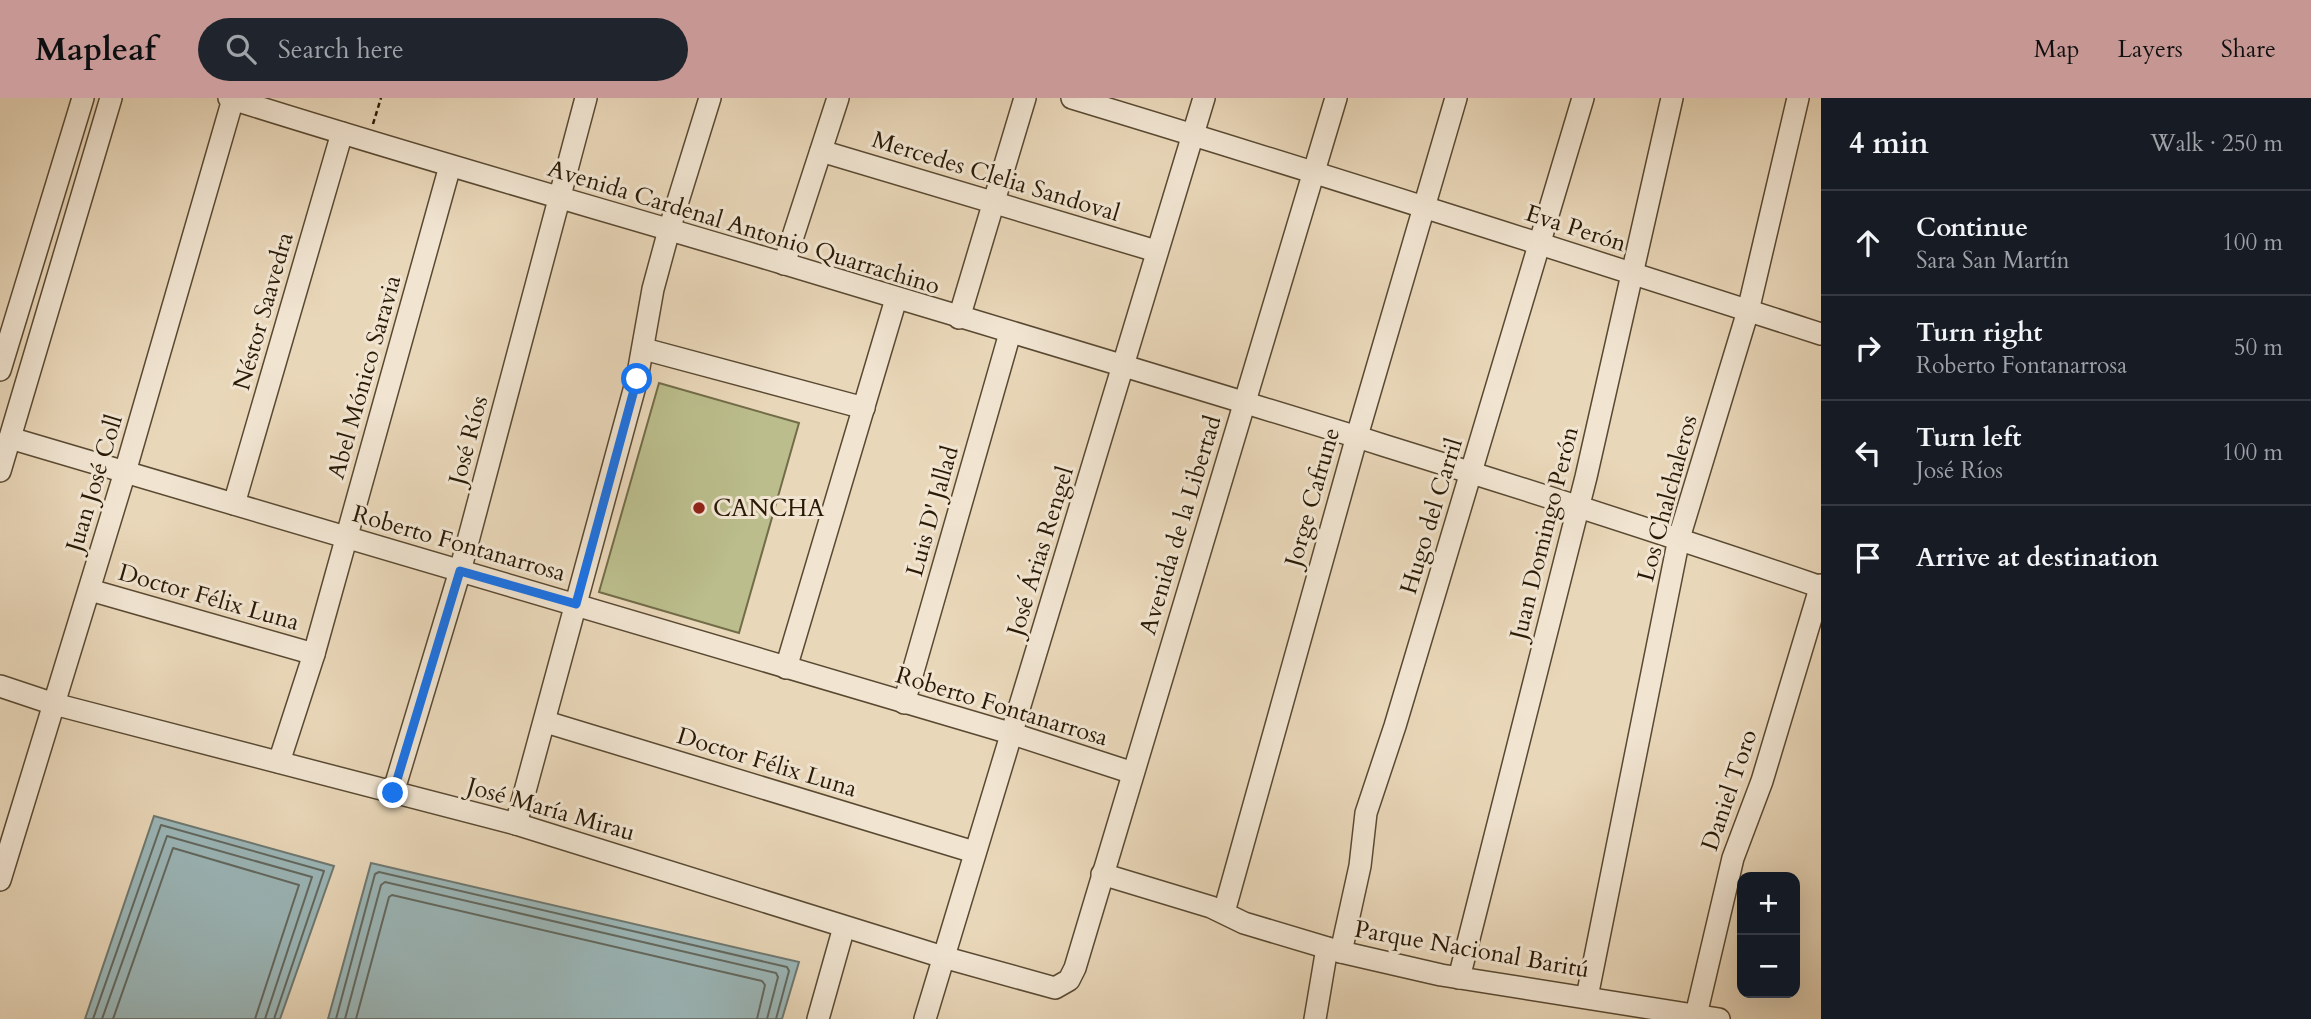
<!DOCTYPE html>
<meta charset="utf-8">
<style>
body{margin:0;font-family:Cardo,serif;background:#20242c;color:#f1f3f6}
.controls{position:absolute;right:21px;bottom:21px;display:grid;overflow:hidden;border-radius:14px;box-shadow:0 7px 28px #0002}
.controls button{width:63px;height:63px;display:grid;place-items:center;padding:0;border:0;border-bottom:2px solid #363941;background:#171b24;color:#f1f3f6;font:35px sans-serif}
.stop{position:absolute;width:21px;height:21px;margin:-16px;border:5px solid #1a73e8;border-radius:50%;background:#fff}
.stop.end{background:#1a73e8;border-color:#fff;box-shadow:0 2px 7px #0008}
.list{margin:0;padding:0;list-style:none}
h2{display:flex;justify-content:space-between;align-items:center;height:91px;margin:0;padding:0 28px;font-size:30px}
h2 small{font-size:23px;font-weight:400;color:#9ea1a6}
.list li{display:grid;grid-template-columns:46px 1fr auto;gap:21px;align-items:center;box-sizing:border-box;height:105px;padding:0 28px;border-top:2px solid #363941}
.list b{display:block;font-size:26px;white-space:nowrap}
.list p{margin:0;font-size:23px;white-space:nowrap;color:#9ea1a6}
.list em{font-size:23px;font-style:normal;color:#9ea1a6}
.icon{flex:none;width:38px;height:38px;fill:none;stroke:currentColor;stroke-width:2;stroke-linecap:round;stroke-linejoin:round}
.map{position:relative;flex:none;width:1821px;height:921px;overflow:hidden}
header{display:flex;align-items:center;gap:42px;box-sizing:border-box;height:98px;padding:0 35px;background:#c59692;color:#111}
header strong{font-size:33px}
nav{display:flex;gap:38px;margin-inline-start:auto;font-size:24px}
.search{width:490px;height:63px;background:#20242c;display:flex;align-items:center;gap:18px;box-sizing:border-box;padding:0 24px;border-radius:38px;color:#9ea1a6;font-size:26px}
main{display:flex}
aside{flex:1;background:#171b24}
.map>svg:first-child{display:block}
.green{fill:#bbbd8c;stroke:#726c48;stroke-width:2}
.water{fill:#9bb7b9;stroke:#6d7871;stroke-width:2}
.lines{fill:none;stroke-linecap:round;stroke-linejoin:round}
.shore{stroke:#62685f;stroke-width:2}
.minor-casing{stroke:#594932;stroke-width:24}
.path{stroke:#291a05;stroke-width:2.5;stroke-dasharray:5 3.5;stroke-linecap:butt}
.minor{stroke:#f1e5d2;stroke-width:21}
.route{stroke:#1a73e8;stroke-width:9}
.poi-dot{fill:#8f2418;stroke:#f1e5d2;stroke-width:2.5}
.labels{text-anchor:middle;stroke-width:6;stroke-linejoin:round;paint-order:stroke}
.street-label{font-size:24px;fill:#291a05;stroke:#f1e5d2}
.poi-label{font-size:24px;fill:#291a05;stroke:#f1e5d2;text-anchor:start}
</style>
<header>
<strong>Mapleaf</strong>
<div class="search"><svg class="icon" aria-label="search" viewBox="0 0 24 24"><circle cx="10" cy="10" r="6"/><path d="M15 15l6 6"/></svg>Search here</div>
<nav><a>Map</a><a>Layers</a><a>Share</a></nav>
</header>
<main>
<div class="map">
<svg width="1821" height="921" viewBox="0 0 1821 921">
<rect width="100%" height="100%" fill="#e9d7b9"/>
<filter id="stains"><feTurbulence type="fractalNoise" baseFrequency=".00286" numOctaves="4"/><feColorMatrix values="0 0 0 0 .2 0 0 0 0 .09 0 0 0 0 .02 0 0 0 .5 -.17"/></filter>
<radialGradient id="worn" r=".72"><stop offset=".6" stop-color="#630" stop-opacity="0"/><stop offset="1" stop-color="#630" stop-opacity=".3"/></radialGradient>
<!-- green -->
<path class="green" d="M 659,285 L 799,325 L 739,535 L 599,494 Z"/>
<!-- water -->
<g class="water">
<path d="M 154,718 L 334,768 L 280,921 L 85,921 Z"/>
<path d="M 371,765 L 799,864 L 782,921 L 328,921 Z"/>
</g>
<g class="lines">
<!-- shore -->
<g class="shore">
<path d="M 93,921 L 161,727 L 324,773 L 274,921"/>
<path d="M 102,921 L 167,738 L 312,779 L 265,921"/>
<path d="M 113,921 L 173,750 L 299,787 L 255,921"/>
<path d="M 336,921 L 375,776 L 379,774 L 787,869 L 789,873 L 776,921"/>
<path d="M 345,921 L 381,787 L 385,784 L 776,875 L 778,879 L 767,921"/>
<path d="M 356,921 L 389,799 L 392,797 L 762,883 L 765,887 L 757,921"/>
</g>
<defs>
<g id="minor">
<path d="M 229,0 C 412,58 598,110 782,165 C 1130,270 1478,372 1821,489"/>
<path d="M 1072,0 C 1323,76 1572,156 1821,236"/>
<path d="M 821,53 L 1156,153"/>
<path d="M 784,166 L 838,0"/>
<path d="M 959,220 L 1025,0"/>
<path d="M 644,251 L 864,310"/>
<path d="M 0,272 L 83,0"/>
<path d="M 10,340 L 1013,636 L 1133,675"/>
<path d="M 0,373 L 111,0"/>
<path d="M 234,406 L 342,35"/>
<path d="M 90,492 L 314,556"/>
<path d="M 786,570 L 896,201"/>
<path d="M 0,588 L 54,606 L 516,726 L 943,859 L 1055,890 L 1069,882 L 1075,870 L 1336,0"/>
<path d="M 904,605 L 1010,235"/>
<path d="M 546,624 L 974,754"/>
<path d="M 279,664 L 314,556 L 450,68"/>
<path d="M 393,695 L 460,473 L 586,0"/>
<path d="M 516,726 L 637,281 L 653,191 L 669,132 L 710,0"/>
<path d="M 1102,776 L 1211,809 L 1244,825 L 1341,854 L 1441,877 L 1719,921"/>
<path d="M 0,782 L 125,374 L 233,1"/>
<path d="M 1224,814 L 1357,338 L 1456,0"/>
<path d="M 1341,854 L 1360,768 L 1366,715 L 1395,628 L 1583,0"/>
<path d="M 1459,880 L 1586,379 L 1672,0"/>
<path d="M 1587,899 L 1679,440 L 1748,213 L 1798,0"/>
<path d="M 1696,917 L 1733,760 L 1762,683 L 1821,487"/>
<path d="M 818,921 L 844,829"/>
<path d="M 925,921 L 1204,0"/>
<path d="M 1315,921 L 1327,850"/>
</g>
</defs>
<!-- minor casing -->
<use href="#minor" class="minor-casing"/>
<!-- path -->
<path class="path" d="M 373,26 L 381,0"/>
<!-- minor -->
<use href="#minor" class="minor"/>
</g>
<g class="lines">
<!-- route -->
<path class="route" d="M 393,695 L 460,473 L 576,506 L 637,281"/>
</g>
<!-- markers -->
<circle class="poi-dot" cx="699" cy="410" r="7"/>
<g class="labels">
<!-- street labels -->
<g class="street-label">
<text transform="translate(996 78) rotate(17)" y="8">Mercedes Clelia Sandoval</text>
<text transform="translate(744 129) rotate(17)" y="8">Avenida Cardenal Antonio Quarrachino</text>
<text transform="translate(1576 130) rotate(18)" y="8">Eva Perón</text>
<text transform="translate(263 213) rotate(-74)" y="8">Néstor Saavedra</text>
<text transform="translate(364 279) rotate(-74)" y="8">Abel Mónico Saravia</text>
<text transform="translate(468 342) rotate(-75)" y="8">José Ríos</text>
<text transform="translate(94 385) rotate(-73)" y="8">Juan José Coll</text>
<text transform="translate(1312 399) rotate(-74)" y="8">Jorge Cafrune</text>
<text transform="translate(1667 400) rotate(-75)" y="8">Los Chalchaleros</text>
<text transform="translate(932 413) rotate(-74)" y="8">Luis D' Jallad</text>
<text transform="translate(1431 418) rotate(-73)" y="8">Hugo del Carril</text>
<text transform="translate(1180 427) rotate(-73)" y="8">Avenida de la Libertad</text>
<text transform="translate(1544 435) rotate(-76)" y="8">Juan Domingo Perón</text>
<text transform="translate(459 445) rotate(16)" y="8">Roberto Fontanarrosa</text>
<text transform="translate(1040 453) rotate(-73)" y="8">José Árias Rengel</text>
<text transform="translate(209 499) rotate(16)" y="8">Doctor Félix Luna</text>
<text transform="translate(1002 608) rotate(17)" y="8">Roberto Fontanarrosa</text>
<text transform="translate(767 664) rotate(17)" y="8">Doctor Félix Luna</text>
<text transform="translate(1729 692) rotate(-71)" y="8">Daniel Toro</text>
<text transform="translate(551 711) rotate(16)" y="8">José María Mirau</text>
<text transform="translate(1472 851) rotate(10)" y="8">Parque Nacional Baritú</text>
</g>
<!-- poi labels -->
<g class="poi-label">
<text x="713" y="418">CANCHA</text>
</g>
</g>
<rect width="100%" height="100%" filter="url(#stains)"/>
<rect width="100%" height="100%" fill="url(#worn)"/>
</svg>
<div class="controls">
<button>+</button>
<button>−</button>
</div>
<div class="stop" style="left:637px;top:281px"></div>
<div class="stop end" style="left:393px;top:695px"></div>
</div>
<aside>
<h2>4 min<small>Walk · 250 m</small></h2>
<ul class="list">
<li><svg class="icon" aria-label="ahead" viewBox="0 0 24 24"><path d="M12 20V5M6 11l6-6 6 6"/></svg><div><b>Continue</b><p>Sara San Martín</p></div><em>100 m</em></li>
<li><svg class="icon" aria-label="right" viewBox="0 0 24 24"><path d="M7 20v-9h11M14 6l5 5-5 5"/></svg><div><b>Turn right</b><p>Roberto Fontanarrosa</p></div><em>50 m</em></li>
<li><svg class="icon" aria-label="left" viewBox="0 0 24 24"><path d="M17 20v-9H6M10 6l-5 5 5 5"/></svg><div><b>Turn left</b><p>José Ríos</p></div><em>100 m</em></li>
<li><svg class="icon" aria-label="arrive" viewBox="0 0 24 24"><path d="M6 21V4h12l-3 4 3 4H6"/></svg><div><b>Arrive at destination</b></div></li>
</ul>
</aside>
</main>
